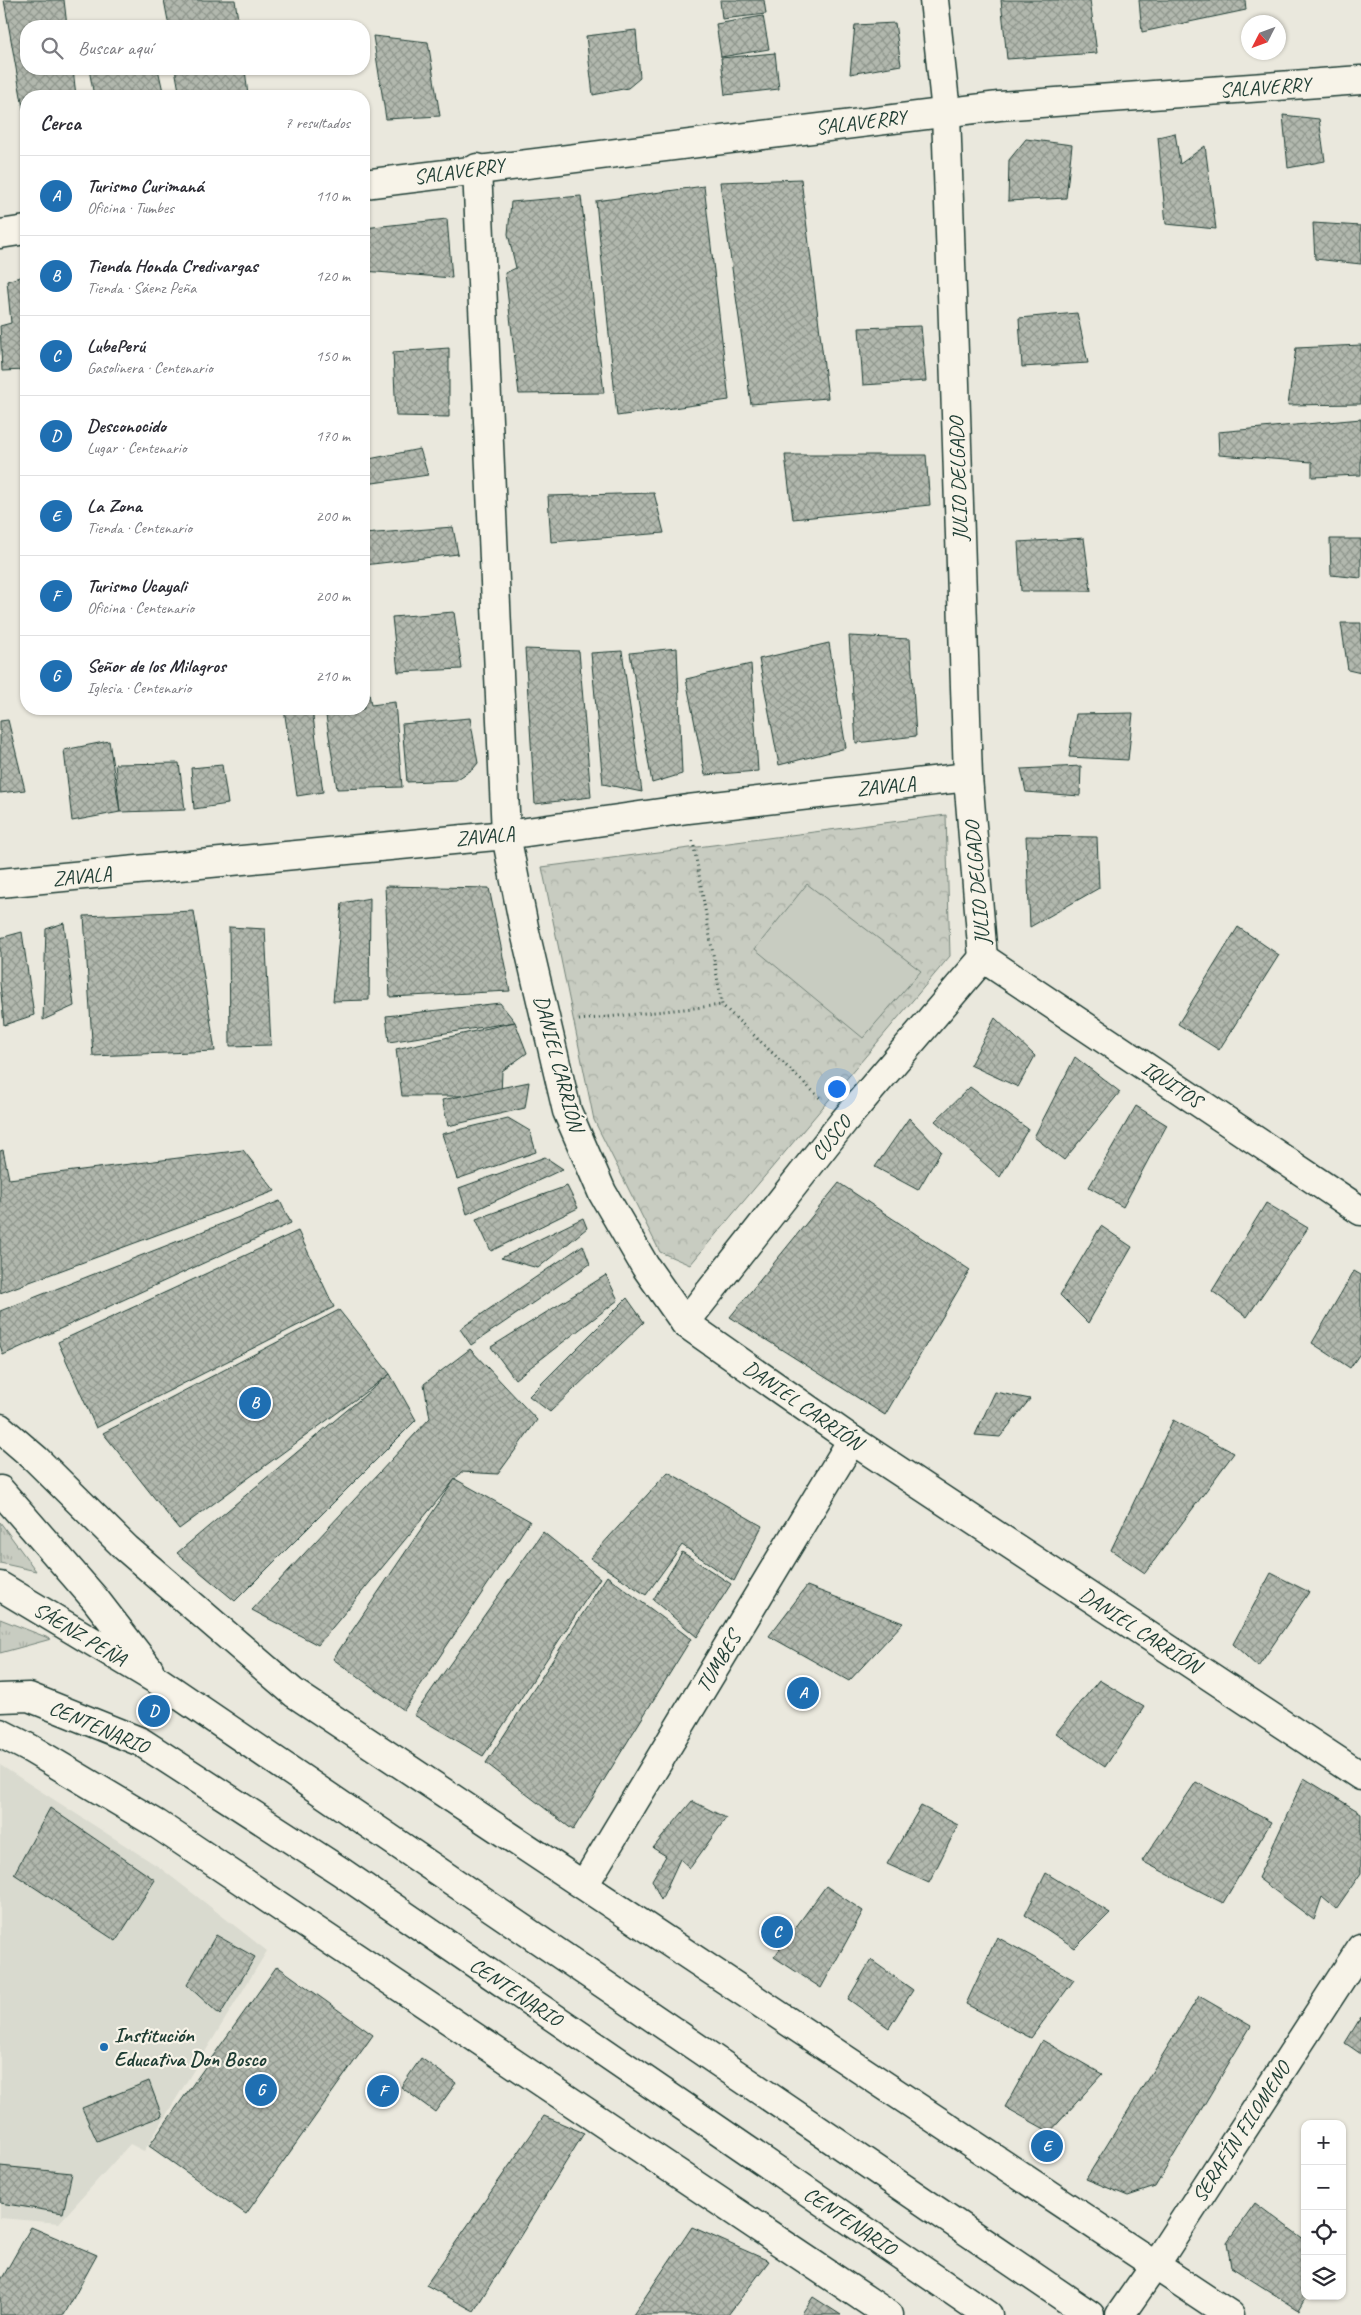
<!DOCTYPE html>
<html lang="es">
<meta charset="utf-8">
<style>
body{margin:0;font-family:Caveat,sans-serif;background:#f7f7f7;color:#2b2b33}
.controls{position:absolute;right:15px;bottom:15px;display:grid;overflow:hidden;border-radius:10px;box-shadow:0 1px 4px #0004}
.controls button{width:45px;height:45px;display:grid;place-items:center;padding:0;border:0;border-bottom:1px solid #e1e1e2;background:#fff;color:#2b2b33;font:25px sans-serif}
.compass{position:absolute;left:1241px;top:15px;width:45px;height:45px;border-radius:50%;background:#fff;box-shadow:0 1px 4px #0004;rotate:228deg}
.you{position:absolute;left:836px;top:1088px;width:18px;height:18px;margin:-12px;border:4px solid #fff;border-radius:50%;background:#1a73e8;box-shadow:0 0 0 8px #1a73e833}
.badge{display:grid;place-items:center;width:32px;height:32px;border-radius:50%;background:#1f6fb2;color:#fff;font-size:16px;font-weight:700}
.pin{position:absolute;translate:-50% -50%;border:2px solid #fff;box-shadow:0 1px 5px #0006}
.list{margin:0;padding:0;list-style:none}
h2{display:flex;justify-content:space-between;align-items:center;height:65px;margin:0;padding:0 20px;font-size:21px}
h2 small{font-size:16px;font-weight:400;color:#7c7c81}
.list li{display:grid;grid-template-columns:32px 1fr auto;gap:15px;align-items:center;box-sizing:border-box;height:80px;padding:0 20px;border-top:1px solid #e1e1e2}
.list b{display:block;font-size:19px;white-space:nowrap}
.list p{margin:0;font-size:16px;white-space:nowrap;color:#7c7c81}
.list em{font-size:16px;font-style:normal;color:#7c7c81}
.icon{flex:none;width:28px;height:28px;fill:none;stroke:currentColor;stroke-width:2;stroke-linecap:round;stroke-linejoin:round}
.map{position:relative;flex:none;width:1361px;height:2315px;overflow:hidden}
.search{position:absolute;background:#fff;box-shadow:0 1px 4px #0004;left:20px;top:20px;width:350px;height:55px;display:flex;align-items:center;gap:12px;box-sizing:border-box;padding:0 18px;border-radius:20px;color:#7c7c81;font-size:19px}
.panel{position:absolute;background:#fff;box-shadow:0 1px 4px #0004;left:20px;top:90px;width:350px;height:625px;border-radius:20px}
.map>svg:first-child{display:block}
.built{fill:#d9dacf}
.grass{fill:url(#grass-tufts);stroke:#74847a}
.park{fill:url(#park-crowns);stroke:#74847a}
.pitch{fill:#c8ccc1;stroke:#74847a}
.building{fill:url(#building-cross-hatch);stroke:#1f3d34}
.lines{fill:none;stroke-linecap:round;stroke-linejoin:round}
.minor-casing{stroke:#1f3d34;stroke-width:31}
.highway-casing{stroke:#1f3d34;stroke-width:31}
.path{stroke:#1f3d34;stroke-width:3;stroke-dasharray:1 4;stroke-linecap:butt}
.minor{stroke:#f7f3e8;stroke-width:28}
.highway{stroke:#f7f3e8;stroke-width:28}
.poi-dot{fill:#1f6fb2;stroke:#f7f3e8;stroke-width:2}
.labels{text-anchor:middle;stroke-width:4.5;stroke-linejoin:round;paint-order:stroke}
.street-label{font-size:21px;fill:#1f3d34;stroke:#f7f3e8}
.poi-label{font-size:21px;font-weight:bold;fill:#1f3d34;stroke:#f7f3e8;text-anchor:start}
</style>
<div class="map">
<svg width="1361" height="2315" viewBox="0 0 1361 2315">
<defs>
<pattern id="grass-tufts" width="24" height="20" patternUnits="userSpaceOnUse" patternTransform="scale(1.25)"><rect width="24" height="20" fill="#c8ccc1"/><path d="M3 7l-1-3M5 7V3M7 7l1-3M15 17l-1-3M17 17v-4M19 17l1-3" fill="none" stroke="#abb0a6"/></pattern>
<pattern id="park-crowns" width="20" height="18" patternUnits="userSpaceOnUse" patternTransform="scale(1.25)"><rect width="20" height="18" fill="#c8ccc1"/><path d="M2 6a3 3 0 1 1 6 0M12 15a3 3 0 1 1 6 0" fill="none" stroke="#abb0a6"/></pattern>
<pattern id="building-cross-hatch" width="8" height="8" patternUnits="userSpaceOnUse" patternTransform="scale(1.25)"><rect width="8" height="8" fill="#b2b8ae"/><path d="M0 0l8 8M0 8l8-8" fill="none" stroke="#90978e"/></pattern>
</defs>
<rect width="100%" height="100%" fill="#eae8dd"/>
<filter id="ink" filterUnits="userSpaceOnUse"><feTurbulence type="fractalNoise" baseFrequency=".02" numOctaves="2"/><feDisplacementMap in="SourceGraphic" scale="10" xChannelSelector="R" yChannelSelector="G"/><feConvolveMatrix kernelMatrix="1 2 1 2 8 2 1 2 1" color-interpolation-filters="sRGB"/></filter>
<g filter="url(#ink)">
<!-- built -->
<path class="built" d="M 0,1765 L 159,1867 L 267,1951 L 144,2151 L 130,2144 L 59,2223 L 0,2218 Z"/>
<!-- grass -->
<g class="grass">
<path d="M 0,1522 L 36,1571 L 0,1563 Z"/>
<path d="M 0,1619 L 51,1639 L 0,1653 Z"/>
</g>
<!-- park -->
<path class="park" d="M 946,815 L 950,956 L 690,1265 L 660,1252 L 594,1120 L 542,867 Z"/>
<!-- pitch -->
<path class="pitch" d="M 807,884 L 921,971 L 863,1038 L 755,949 Z"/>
<!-- building -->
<g class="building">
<path d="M 4,0 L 64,0 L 67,26 L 26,26 L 26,69 L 73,69 L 76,96 L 26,96 L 26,125 Z"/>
<path d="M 164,0 L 235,0 L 239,26 L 169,26 Z"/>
<path d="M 720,0 L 764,0 L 766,14 L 722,19 Z"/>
<path d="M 1001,0 L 1090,0 L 1097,53 L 1007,59 Z"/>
<path d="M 1139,0 L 1245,0 L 1246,10 L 1142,32 Z"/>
<path d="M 763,16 L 769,49 L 721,57 L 716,24 Z"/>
<path d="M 895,23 L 901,65 L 850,74 L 855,25 Z"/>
<path d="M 636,30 L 640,78 L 628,88 L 593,95 L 586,36 Z"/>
<path d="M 373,36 L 428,42 L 440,116 L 386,119 Z"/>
<path d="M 775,53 L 779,89 L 725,95 L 721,58 Z"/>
<path d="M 89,69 L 158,69 L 164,96 L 94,96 Z"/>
<path d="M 175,69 L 245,69 L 248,96 L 180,96 Z"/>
<path d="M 1283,115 L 1319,119 L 1325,161 L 1288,168 Z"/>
<path d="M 1175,133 L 1180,164 L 1205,146 L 1216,229 L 1166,224 L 1158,137 Z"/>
<path d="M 1026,139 L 1072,145 L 1066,198 L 1008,201 L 1009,160 Z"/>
<path d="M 801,179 L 828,398 L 751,404 L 720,182 Z"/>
<path d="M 704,186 L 729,400 L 617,416 L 596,201 Z"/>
<path d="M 581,196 L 604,393 L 519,394 L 505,273 L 516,268 L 508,234 L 511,202 Z"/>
<path d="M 447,219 L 452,278 L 364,271 L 364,228 Z"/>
<path d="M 1313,223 L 1361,226 L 1361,264 L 1315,259 Z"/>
<path d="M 26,275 L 26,370 L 2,371 L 0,326 L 11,323 L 7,281 Z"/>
<path d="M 1077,313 L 1088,363 L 1022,367 L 1019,318 Z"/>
<path d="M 921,326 L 926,381 L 863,385 L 859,328 Z"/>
<path d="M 1361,345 L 1361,404 L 1288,405 L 1296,348 Z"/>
<path d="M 449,348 L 449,417 L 396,416 L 393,352 Z"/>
<path d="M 1361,419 L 1361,475 L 1312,477 L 1312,462 L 1219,455 L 1218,432 Z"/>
<path d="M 420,449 L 428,475 L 366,484 L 364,460 Z"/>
<path d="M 785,455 L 926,455 L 930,505 L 793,519 Z"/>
<path d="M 654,493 L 664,533 L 551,542 L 548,496 Z"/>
<path d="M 453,527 L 458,554 L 364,565 L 364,534 Z"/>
<path d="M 1084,538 L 1091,591 L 1021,591 L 1018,542 Z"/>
<path d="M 1330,539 L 1361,539 L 1361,578 L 1331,575 Z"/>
<path d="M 454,612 L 462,669 L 398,672 L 392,617 Z"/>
<path d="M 1341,623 L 1361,623 L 1361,673 L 1348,670 Z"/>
<path d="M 849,636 L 910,639 L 916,736 L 856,743 Z"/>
<path d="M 829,643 L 846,748 L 779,765 L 759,659 Z"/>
<path d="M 677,648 L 682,774 L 652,783 L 630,653 Z"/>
<path d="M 525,649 L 579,651 L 591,797 L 535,804 Z"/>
<path d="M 622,651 L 642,792 L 603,784 L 591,653 Z"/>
<path d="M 751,664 L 758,771 L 705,775 L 686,679 Z"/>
<path d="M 364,665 L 371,705 L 395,702 L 402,787 L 337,789 L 325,709 L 364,709 Z"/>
<path d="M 284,709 L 312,709 L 323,792 L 297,796 Z"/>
<path d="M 1133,713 L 1128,760 L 1069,757 L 1076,714 Z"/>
<path d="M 470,718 L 478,763 L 473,769 L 456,780 L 407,782 L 402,724 Z"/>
<path d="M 8,720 L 25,790 L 0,793 L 0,721 Z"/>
<path d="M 109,741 L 120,812 L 72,821 L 64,750 Z"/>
<path d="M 179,763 L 185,810 L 120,812 L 115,764 Z"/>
<path d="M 222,765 L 228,804 L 194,809 L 191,768 Z"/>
<path d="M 1081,766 L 1080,796 L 1026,792 L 1021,769 Z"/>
<path d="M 1026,836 L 1097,837 L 1099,888 L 1030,927 Z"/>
<path d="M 385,886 L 489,888 L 510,991 L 390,997 Z"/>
<path d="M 370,898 L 369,1000 L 333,1001 L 342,903 Z"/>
<path d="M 194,911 L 215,1051 L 93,1056 L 84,916 Z"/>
<path d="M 64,923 L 74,1006 L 43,1020 L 46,929 Z"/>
<path d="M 229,927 L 265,929 L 271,1045 L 230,1046 Z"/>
<path d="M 1238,927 L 1279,955 L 1219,1050 L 1178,1024 Z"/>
<path d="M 22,932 L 34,1015 L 4,1025 L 0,983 L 0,938 Z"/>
<path d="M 500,1003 L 515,1022 L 389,1042 L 386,1016 Z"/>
<path d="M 995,1018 L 1035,1056 L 1018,1087 L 970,1065 Z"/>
<path d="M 515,1022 L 527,1053 L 502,1071 L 501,1096 L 402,1096 L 396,1049 Z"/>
<path d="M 1075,1057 L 1120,1092 L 1064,1160 L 1034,1137 Z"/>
<path d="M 529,1082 L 525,1108 L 448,1126 L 442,1100 Z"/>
<path d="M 970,1087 L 1028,1129 L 1000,1177 L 935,1121 Z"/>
<path d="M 1136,1106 L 1167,1125 L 1123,1207 L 1089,1187 Z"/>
<path d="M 508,1118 L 530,1131 L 536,1152 L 457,1179 L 442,1134 Z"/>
<path d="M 909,1118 L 941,1151 L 918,1190 L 875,1167 Z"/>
<path d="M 3,1150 L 9,1179 L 243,1150 L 275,1191 L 0,1293 L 0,1151 Z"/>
<path d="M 545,1157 L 563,1169 L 467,1214 L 459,1188 Z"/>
<path d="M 839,1183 L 970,1270 L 885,1415 L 730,1317 Z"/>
<path d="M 567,1186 L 578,1208 L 491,1251 L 476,1219 Z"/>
<path d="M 280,1201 L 291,1223 L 3,1355 L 0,1345 L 0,1311 Z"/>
<path d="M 1266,1203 L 1308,1228 L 1247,1317 L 1212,1291 Z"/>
<path d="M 583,1218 L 587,1228 L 538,1268 L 501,1258 Z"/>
<path d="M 1101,1226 L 1132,1247 L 1088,1323 L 1060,1295 Z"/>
<path d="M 298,1231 L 334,1307 L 96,1428 L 58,1342 Z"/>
<path d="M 583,1245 L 590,1264 L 471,1345 L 460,1329 Z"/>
<path d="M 1354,1271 L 1361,1275 L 1361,1352 L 1350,1368 L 1312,1343 Z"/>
<path d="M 606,1275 L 618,1300 L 515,1379 L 491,1347 Z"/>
<path d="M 627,1298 L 644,1322 L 550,1412 L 529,1396 Z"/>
<path d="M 339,1310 L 390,1374 L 179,1529 L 103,1433 Z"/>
<path d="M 470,1349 L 537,1420 L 498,1474 L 461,1472 L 318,1645 L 252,1610 L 430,1418 L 424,1384 Z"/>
<path d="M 390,1374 L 416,1420 L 235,1601 L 177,1553 Z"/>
<path d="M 995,1392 L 1030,1399 L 1000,1437 L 975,1435 Z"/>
<path d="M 1173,1420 L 1234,1453 L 1145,1573 L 1111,1550 Z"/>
<path d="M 668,1472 L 762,1526 L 734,1581 L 682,1545 L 646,1595 L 590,1558 Z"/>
<path d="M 455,1479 L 530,1521 L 404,1710 L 333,1659 Z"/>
<path d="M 543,1532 L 600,1578 L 483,1756 L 414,1715 Z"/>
<path d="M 682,1552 L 731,1584 L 697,1637 L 653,1600 Z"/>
<path d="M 1271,1573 L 1309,1592 L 1258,1667 L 1233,1644 Z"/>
<path d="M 607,1576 L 691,1639 L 573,1830 L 486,1763 Z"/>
<path d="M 807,1586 L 903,1623 L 849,1681 L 769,1636 Z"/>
<path d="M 1099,1680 L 1144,1707 L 1105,1767 L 1056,1733 Z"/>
<path d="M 1304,1778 L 1361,1813 L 1361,1873 L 1336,1909 L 1322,1897 L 1314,1920 L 1258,1878 Z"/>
<path d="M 1196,1782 L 1271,1822 L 1223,1903 L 1142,1861 Z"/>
<path d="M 692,1801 L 726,1818 L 690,1868 L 680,1859 L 661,1900 L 652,1880 L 666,1856 L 653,1848 Z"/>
<path d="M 921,1806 L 958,1825 L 929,1883 L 887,1864 Z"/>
<path d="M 50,1808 L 155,1880 L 116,1941 L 14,1874 Z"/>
<path d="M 1046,1873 L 1110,1913 L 1075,1948 L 1025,1915 Z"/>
<path d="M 826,1886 L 863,1911 L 821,1988 L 774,1957 Z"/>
<path d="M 216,1935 L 255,1957 L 220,2015 L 187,1985 Z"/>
<path d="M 997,1937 L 1074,1980 L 1031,2038 L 966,2004 Z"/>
<path d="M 871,1960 L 913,1990 L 889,2028 L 848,1999 Z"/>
<path d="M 277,1966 L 373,2035 L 246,2214 L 149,2146 Z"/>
<path d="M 1199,1996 L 1251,2026 L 1155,2187 L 1128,2196 L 1086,2179 Z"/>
<path d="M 1361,2017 L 1361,2054 L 1345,2043 Z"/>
<path d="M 1042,2040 L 1102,2074 L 1050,2132 L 1005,2107 Z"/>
<path d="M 421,2058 L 456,2083 L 435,2112 L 401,2087 Z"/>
<path d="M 149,2081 L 162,2116 L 97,2141 L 82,2108 Z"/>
<path d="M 544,2116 L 584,2133 L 474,2311 L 426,2285 Z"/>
<path d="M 0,2166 L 72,2173 L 63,2213 L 0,2203 Z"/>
<path d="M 1255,2203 L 1305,2240 L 1305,2296 L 1307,2296 L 1299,2310 L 1231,2267 L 1227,2242 Z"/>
<path d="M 31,2227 L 97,2255 L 64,2315 L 0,2315 L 0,2282 Z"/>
<path d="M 692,2227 L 769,2261 L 728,2315 L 633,2315 Z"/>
<path d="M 813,2297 L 841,2315 L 801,2315 Z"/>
</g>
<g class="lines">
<defs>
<g id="minor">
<path d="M 934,0 L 946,112 L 968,777 L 983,958"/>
<path d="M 477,168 L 506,835 L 525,932 L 567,1111 L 602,1192 L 645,1266 L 685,1323 L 852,1440 L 1361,1776"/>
<path d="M 364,184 L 999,106 L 1361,80"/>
<path d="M 0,234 L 26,230"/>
<path d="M 0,883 L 506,835 L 688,809 L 968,777"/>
<path d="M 983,958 L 1361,1211"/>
<path d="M 685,1323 L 844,1121 L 983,958"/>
<path d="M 0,1428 L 36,1459 L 126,1548 L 294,1693 L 1230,2315"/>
<path d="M 0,1733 L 31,1749 L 157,1824 L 889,2315"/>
<path d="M 584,1885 L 852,1440"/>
<path d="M 1120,2315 L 1155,2265 L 1361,1948"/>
</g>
<g id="highway">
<path d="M 0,1490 L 95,1599 L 149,1669"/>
<path d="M 0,1586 L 160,1682 L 1090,2315"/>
<path d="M 0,1698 L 29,1697 L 141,1742 L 340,1871 L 988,2315"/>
</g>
</defs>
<!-- minor casing -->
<use href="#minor" class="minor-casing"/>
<!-- highway casing -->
<use href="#highway" class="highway-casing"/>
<!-- path -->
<g class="path">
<path d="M 693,841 L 722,1005 L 820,1098"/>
<path d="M 579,1020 L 722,1005"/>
</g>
<!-- minor -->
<use href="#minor" class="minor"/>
<!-- highway -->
<use href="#highway" class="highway"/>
</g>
</g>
<!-- markers -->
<circle class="poi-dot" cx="104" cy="2047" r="5"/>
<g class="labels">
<!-- street labels -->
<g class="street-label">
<text transform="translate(1265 87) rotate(-4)" y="7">SALAVERRY</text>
<text transform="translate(861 122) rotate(-7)" y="7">SALAVERRY</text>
<text transform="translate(459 171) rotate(-8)" y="7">SALAVERRY</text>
<text transform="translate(958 479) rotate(-92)" y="7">JULIO DELGADO</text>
<text transform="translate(886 786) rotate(-6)" y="7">ZAVALA</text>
<text transform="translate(485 836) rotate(-6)" y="7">ZAVALA</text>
<text transform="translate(82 876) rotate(-6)" y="7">ZAVALA</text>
<text transform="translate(977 883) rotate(-95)" y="7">JULIO DELGADO</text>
<text transform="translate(559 1063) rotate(75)" y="7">DANIEL CARRIÓN</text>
<text transform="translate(1172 1084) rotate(34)" y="7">IQUITOS</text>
<text transform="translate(831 1138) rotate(-51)" y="7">CUSCO</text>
<text transform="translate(803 1405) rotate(35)" y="7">DANIEL CARRIÓN</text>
<text transform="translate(1140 1630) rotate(33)" y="7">DANIEL CARRIÓN</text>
<text transform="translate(80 1634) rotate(31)" y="7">SÁENZ PEÑA</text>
<text transform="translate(718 1662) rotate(-59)" y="7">TUMBES</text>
<text transform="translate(99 1727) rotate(23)" y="7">CENTENARIO</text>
<text transform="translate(516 1992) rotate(34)" y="7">CENTENARIO</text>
<text transform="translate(1241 2132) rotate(-57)" y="7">SERAFÍN FILOMENO</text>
<text transform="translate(850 2221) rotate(34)" y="7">CENTENARIO</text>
</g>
<!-- poi labels -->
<g class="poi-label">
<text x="114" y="2042">Institución<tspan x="114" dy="24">Educativa Don Bosco</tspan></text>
</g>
</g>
</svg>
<div class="controls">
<button>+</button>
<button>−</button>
<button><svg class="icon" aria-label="locate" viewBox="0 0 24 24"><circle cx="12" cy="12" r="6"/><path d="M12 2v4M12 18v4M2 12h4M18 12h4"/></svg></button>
<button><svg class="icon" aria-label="layers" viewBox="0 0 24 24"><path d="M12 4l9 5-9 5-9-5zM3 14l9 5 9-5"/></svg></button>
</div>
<svg class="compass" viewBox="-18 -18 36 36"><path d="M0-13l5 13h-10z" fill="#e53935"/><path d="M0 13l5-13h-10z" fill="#7c7c81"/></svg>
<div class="you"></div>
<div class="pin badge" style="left:803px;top:1693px">A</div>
<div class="pin badge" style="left:255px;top:1403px">B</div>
<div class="pin badge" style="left:777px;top:1932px">C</div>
<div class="pin badge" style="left:154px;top:1711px">D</div>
<div class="pin badge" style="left:1047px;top:2146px">E</div>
<div class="pin badge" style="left:383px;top:2091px">F</div>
<div class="pin badge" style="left:261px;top:2090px">G</div>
<div class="search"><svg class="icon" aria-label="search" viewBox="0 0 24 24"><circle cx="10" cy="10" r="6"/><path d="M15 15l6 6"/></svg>Buscar aquí</div>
<section class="panel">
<h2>Cerca<small>7 resultados</small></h2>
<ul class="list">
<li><span class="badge">A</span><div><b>Turismo Curimaná</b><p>Oficina · Tumbes</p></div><em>110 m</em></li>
<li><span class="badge">B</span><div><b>Tienda Honda Credivargas</b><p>Tienda · Sáenz Peña</p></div><em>120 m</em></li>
<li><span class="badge">C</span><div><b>LubePerú</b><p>Gasolinera · Centenario</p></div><em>150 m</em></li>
<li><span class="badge">D</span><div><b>Desconocido</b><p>Lugar · Centenario</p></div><em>170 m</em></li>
<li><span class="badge">E</span><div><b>La Zona</b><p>Tienda · Centenario</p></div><em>200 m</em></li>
<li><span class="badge">F</span><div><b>Turismo Ucayali</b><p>Oficina · Centenario</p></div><em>200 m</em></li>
<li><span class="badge">G</span><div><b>Señor de los Milagros</b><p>Iglesia · Centenario</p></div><em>210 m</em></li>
</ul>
</section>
</div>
